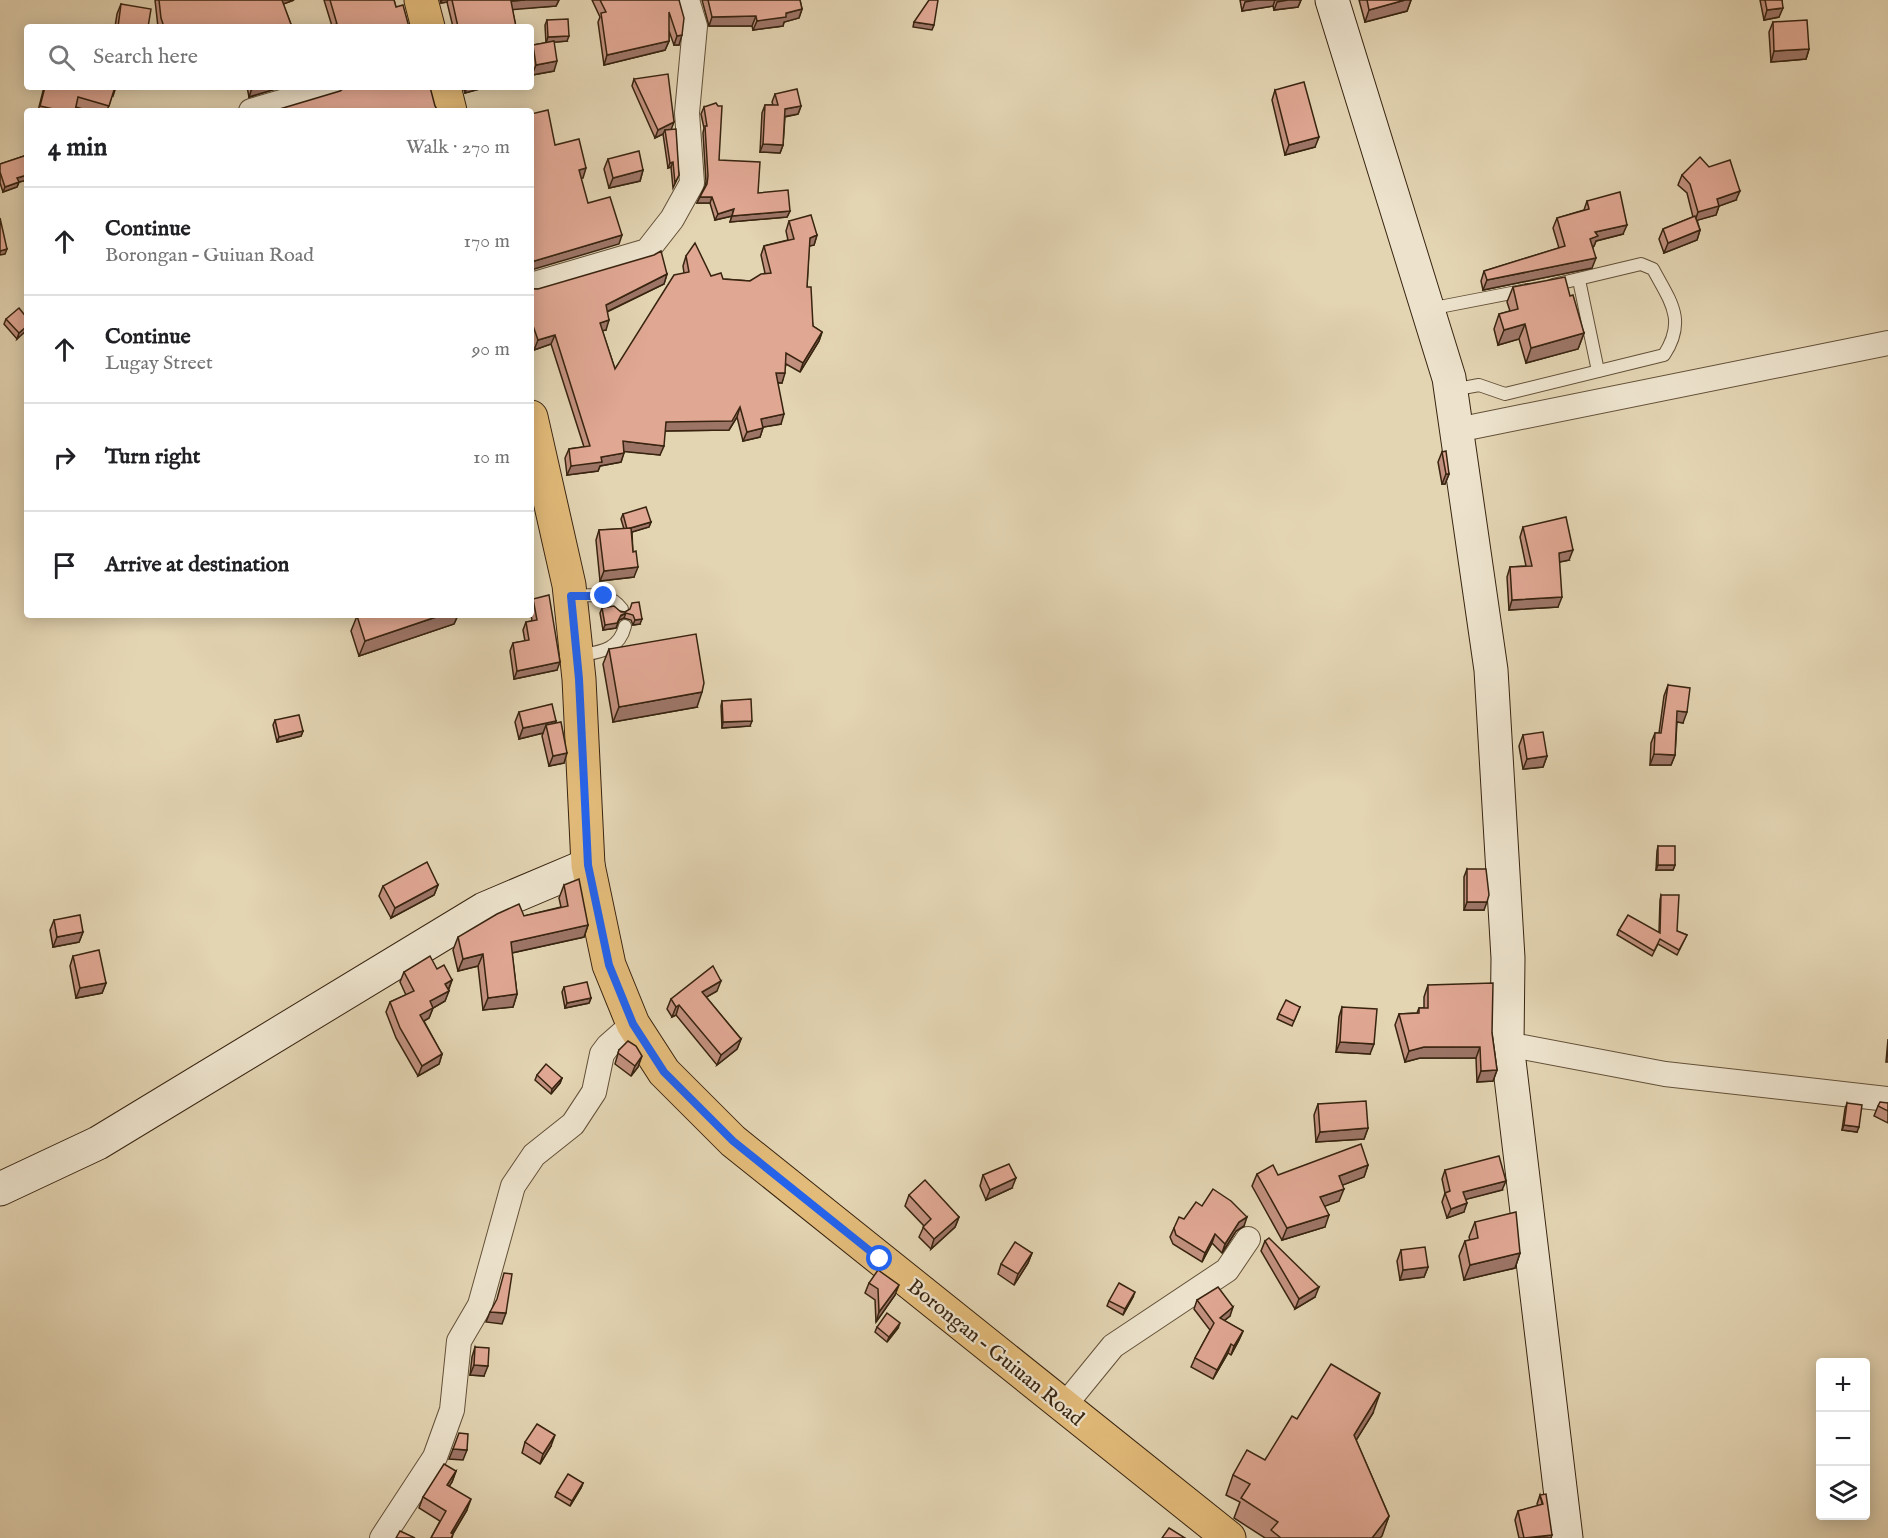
<!DOCTYPE html>
<meta charset="utf-8">
<style>
body{margin:0;font-family:"IM FELL English",serif;background:#f2f2f2;color:#202124}
.controls{position:absolute;right:18px;bottom:18px;display:grid;overflow:hidden;border-radius:6px;box-shadow:0 3px 15px #0003}
.controls button{width:54px;height:54px;display:grid;place-items:center;padding:0;border:0;border-bottom:2px solid #e0e0e0;background:#fff;color:#202124;font:30px sans-serif}
.stop{position:absolute;width:18px;height:18px;margin:-14px;border:4px solid #2563eb;border-radius:50%;background:#fff}
.stop.end{background:#2563eb;border-color:#fff;box-shadow:0 2px 6px #0008}
.list{margin:0;padding:0;list-style:none}
h2{display:flex;justify-content:space-between;align-items:center;height:78px;margin:0;padding:0 24px;font-size:26px}
h2 small{font-size:20px;font-weight:400;color:#757577}
.list li{display:grid;grid-template-columns:39px 1fr auto;gap:18px;align-items:center;box-sizing:border-box;height:108px;padding:0 24px;border-top:2px solid #e0e0e0}
.list b{display:block;font-size:22px;white-space:nowrap}
.list p{margin:0;font-size:20px;white-space:nowrap;color:#757577}
.list em{font-size:20px;font-style:normal;color:#757577}
.icon{flex:none;width:33px;height:33px;fill:none;stroke:currentColor;stroke-width:2;stroke-linecap:round;stroke-linejoin:round}
.map{position:relative;flex:none;width:1888px;height:1538px;overflow:hidden}
.search{position:absolute;background:#fff;box-shadow:0 3px 15px #0003;left:24px;top:24px;width:510px;height:66px;display:flex;align-items:center;gap:15px;box-sizing:border-box;padding:0 21px;border-radius:6px;color:#757577;font-size:22px}
.panel{position:absolute;background:#fff;box-shadow:0 3px 15px #0003;left:24px;top:108px;width:510px;height:510px;border-radius:6px}
.map>svg:first-child{display:block}
.lines{fill:none;stroke-linecap:round;stroke-linejoin:round}
.lane-casing{stroke:#635038;stroke-width:14}
.street-casing{stroke:#635038;stroke-width:26}
.secondary-casing{stroke:#382410;stroke-width:35}
.primary-casing{stroke:#382410;stroke-width:35}
.lane{stroke:#ede3cd;stroke-width:12}
.street{stroke:#ede3cd;stroke-width:24}
.secondary{stroke:#ede3cd;stroke-width:33}
.primary{stroke:#e2ba79;stroke-width:33}
.wall{fill:#c1907e;stroke:#382410;stroke-width:1.5}
.shaded-wall{fill:#9d7567;stroke:#382410;stroke-width:1.5}
.building{fill:#e0a793;stroke:#382410;stroke-width:1.5}
.route{stroke:#2563eb;stroke-width:8}
.labels{text-anchor:middle;stroke-width:4.5;stroke-linejoin:round;paint-order:stroke}
.street-label{font-size:21px;fill:#382410;stroke:#ede3cd}
</style>
<div class="map">
<svg width="1888" height="1538" viewBox="0 0 1888 1538">
<rect width="100%" height="100%" fill="#e3d4b2"/>
<filter id="stains"><feTurbulence type="fractalNoise" baseFrequency=".00333" numOctaves="4"/><feColorMatrix values="0 0 0 0 .2 0 0 0 0 .09 0 0 0 0 .02 0 0 0 .5 -.17"/></filter>
<radialGradient id="worn" r=".72"><stop offset=".6" stop-color="#630" stop-opacity="0"/><stop offset="1" stop-color="#630" stop-opacity=".3"/></radialGradient>
<g class="lines">
<defs>
<g id="lane">
<path d="M 1579,280 L 1598,371"/>
<path d="M 1429,309 L 1527,290"/>
<path d="M 1452,390 L 1479,385 L 1505,394 L 1664,355 C 1687,320 1670,301 1653,269 L 1641,264 L 1553,285"/>
<path d="M 572,596 C 591,595 609,592 622,609"/>
<path d="M 577,656 C 599,652 619,651 625,626"/>
</g>
<g id="street">
<path d="M 251,111 L 333,87"/>
<path d="M 531,285 L 647,251 L 672,219 L 692,183 L 687,113 L 695,26 L 687,0"/>
<path d="M 1457,430 L 1888,343"/>
<path d="M 1507,1044 L 1665,1074 L 1888,1099"/>
<path d="M 1064,1406 L 1113,1346 L 1227,1270 L 1248,1239"/>
<path d="M 382,1538 L 435,1457 L 452,1410 L 459,1341 L 480,1305 L 513,1186 L 534,1155 L 573,1124 L 594,1092 L 602,1054 L 608,1046 L 633,1024"/>
</g>
<g id="secondary">
<path d="M 1332,0 L 1449,378 L 1491,670 L 1508,958 L 1507,1044 L 1566,1538"/>
<path d="M 0,1189 L 98,1143 L 484,909 L 588,865"/>
</g>
<g id="primary">
<path d="M 421,0 L 428,27"/>
<path d="M 444,87 L 450,111"/>
<path d="M 531,417 L 569,585 L 579,679 L 588,865 L 609,965 L 633,1024 L 664,1072 L 733,1141 L 1229,1538"/>
</g>
</defs>
<!-- lane casing -->
<use href="#lane" class="lane-casing"/>
<!-- street casing -->
<use href="#street" class="street-casing"/>
<!-- secondary casing -->
<use href="#secondary" class="secondary-casing"/>
<!-- primary casing -->
<use href="#primary" class="primary-casing"/>
<!-- lane -->
<use href="#lane" class="lane"/>
<!-- street -->
<use href="#street" class="street"/>
<!-- secondary -->
<use href="#secondary" class="secondary"/>
<!-- primary -->
<use href="#primary" class="primary"/>
</g>
<!-- wall -->
<g class="wall">
<path d="M 155,0 L 294,0 L 283,4 L 292,27 L 158,27 Z"/>
<path d="M 324,0 L 394,0 L 396,7 L 332,26 Z"/>
<path d="M 440,0 L 559,0 L 556,6 L 512,9 L 516,27 L 453,27 L 447,2 L 441,3 Z"/>
<path d="M 592,0 L 679,0 L 679,45 L 674,45 L 669,31 L 669,41 L 665,50 L 604,65 L 598,22 L 600,17 Z"/>
<path d="M 702,0 L 800,0 L 802,9 L 799,18 L 784,22 L 783,26 L 753,30 L 752,26 L 709,26 Z"/>
<path d="M 1240,0 L 1301,0 L 1298,7 L 1274,10 L 1273,6 L 1242,11 Z"/>
<path d="M 1359,0 L 1411,0 L 1407,11 L 1365,22 Z"/>
<path d="M 1760,0 L 1782,0 L 1779,17 L 1764,20 Z"/>
<path d="M 121,4 L 148,27 L 115,27 L 117,14 Z"/>
<path d="M 547,20 L 567,41 L 554,42 L 554,71 L 532,75 L 531,68 L 531,49 L 533,45 L 546,43 L 545,25 Z"/>
<path d="M 1773,22 L 1809,49 L 1806,59 L 1771,62 L 1769,32 Z"/>
<path d="M 634,79 L 671,130 L 679,175 L 673,188 L 671,167 L 668,168 L 663,134 L 655,138 L 632,86 Z"/>
<path d="M 44,87 L 116,87 L 113,96 L 112,95 L 107,111 L 89,111 L 76,107 L 75,111 L 38,111 Z"/>
<path d="M 247,87 L 282,87 L 249,97 Z"/>
<path d="M 463,87 L 480,87 L 479,89 L 465,93 Z"/>
<path d="M 1275,90 L 1315,147 L 1285,155 L 1272,100 Z"/>
<path d="M 775,94 L 801,106 L 798,114 L 785,117 L 783,145 L 780,153 L 760,152 L 762,113 L 765,105 L 773,105 L 772,102 Z"/>
<path d="M 704,107 L 719,160 L 758,193 L 790,211 L 787,217 L 730,222 L 732,216 L 715,220 L 710,203 L 697,203 L 705,186 L 706,182 L 703,133 L 704,128 L 701,114 Z"/>
<path d="M 27,155 L 27,180 L 19,182 L 17,187 L 3,192 L 0,183 L 0,164 Z"/>
<path d="M 608,159 L 643,170 L 640,181 L 609,188 L 604,169 Z"/>
<path d="M 1682,175 L 1736,200 L 1719,206 L 1716,215 L 1697,220 L 1700,230 L 1697,240 L 1664,253 L 1659,239 L 1663,229 L 1693,217 L 1687,193 L 1678,185 Z"/>
<path d="M 1587,201 L 1623,234 L 1596,241 L 1594,246 L 1593,247 L 1592,268 L 1483,290 L 1481,281 L 1484,271 L 1559,248 L 1553,228 L 1557,218 L 1584,210 Z"/>
<path d="M 789,221 L 817,235 L 814,245 L 809,246 L 807,287 L 813,326 L 822,332 L 819,341 L 800,372 L 786,364 L 782,383 L 778,383 L 781,424 L 763,427 L 760,437 L 743,441 L 737,417 L 729,430 L 665,431 L 660,455 L 624,451 L 621,462 L 600,466 L 598,471 L 567,475 L 565,458 L 569,449 L 584,447 L 551,344 L 534,350 L 531,340 L 531,289 L 538,289 L 667,274 L 664,284 L 607,312 L 606,330 L 602,330 L 615,369 L 684,273 L 683,266 L 686,256 L 711,276 L 723,279 L 750,281 L 765,273 L 761,255 L 764,246 L 788,240 L 786,231 Z"/>
<path d="M 1513,287 L 1570,296 L 1584,333 L 1578,349 L 1526,363 L 1519,339 L 1498,345 L 1494,329 L 1499,314 L 1510,311 L 1507,302 Z"/>
<path d="M 27,318 L 17,339 L 4,324 L 6,319 Z"/>
<path d="M 1442,452 L 1449,474 L 1445,484 L 1442,484 L 1438,462 Z"/>
<path d="M 623,514 L 651,522 L 649,527 L 632,532 L 634,577 L 600,581 L 596,540 L 599,530 L 624,529 L 621,519 Z"/>
<path d="M 1523,527 L 1569,560 L 1559,562 L 1558,607 L 1509,610 L 1507,577 L 1510,567 L 1526,566 L 1520,537 Z"/>
<path d="M 533,599 L 557,670 L 514,679 L 510,651 L 513,643 L 525,641 L 523,630 L 526,622 L 532,621 L 531,614 L 531,604 Z"/>
<path d="M 602,608 L 625,612 L 630,610 L 640,624 L 633,625 L 631,620 L 624,618 L 619,620 L 616,628 L 603,630 L 600,613 Z"/>
<path d="M 360,615 L 458,615 L 454,624 L 359,656 L 351,631 L 357,616 Z"/>
<path d="M 609,649 L 697,707 L 613,722 L 603,664 Z"/>
<path d="M 1668,685 L 1683,723 L 1677,722 L 1675,755 L 1671,765 L 1650,765 L 1651,743 L 1655,733 L 1659,733 L 1664,696 Z"/>
<path d="M 722,701 L 750,726 L 722,728 L 721,706 Z"/>
<path d="M 519,712 L 556,721 L 555,723 L 564,763 L 549,766 L 542,736 L 543,733 L 519,739 L 515,722 Z"/>
<path d="M 275,720 L 303,731 L 301,736 L 277,742 L 273,725 Z"/>
<path d="M 1523,735 L 1547,756 L 1543,767 L 1523,769 L 1519,746 Z"/>
<path d="M 1658,846 L 1675,865 L 1673,870 L 1656,870 L 1657,851 Z"/>
<path d="M 1467,869 L 1484,910 L 1464,910 L 1464,877 Z"/>
<path d="M 438,885 L 434,895 L 391,918 L 379,896 L 383,886 Z"/>
<path d="M 564,885 L 588,925 L 584,937 L 512,953 L 517,994 L 513,1007 L 483,1010 L 478,966 L 458,971 L 453,950 L 458,937 L 524,916 L 561,907 L 559,898 Z"/>
<path d="M 1661,895 L 1677,931 L 1687,935 L 1677,955 L 1658,944 L 1652,956 L 1617,935 L 1619,930 L 1659,932 L 1660,900 Z"/>
<path d="M 54,920 L 83,932 L 79,942 L 53,947 L 50,930 Z"/>
<path d="M 73,956 L 106,983 L 102,993 L 76,998 L 70,966 Z"/>
<path d="M 437,969 L 452,980 L 445,1001 L 433,1008 L 429,1018 L 424,1021 L 442,1054 L 439,1064 L 418,1076 L 396,1038 L 386,1012 L 390,1002 L 406,995 L 400,982 L 404,972 Z"/>
<path d="M 1428,985 L 1492,1033 L 1497,1070 L 1493,1081 L 1477,1082 L 1476,1058 L 1420,1058 L 1405,1062 L 1395,1025 L 1399,1014 L 1417,1013 L 1419,1008 L 1424,1008 L 1424,997 Z"/>
<path d="M 564,987 L 591,998 L 589,1003 L 565,1008 L 562,992 Z"/>
<path d="M 717,991 L 706,997 L 741,1039 L 737,1049 L 717,1065 L 676,1015 L 672,1017 L 667,1009 L 671,999 Z"/>
<path d="M 1300,1007 L 1292,1026 L 1277,1019 L 1279,1014 Z"/>
<path d="M 1342,1007 L 1370,1054 L 1336,1052 L 1339,1017 Z"/>
<path d="M 1888,1039 L 1888,1062 L 1886,1062 Z"/>
<path d="M 619,1050 L 638,1067 L 631,1076 L 615,1064 Z"/>
<path d="M 537,1075 L 562,1078 L 560,1083 L 551,1094 L 535,1080 Z"/>
<path d="M 1847,1103 L 1857,1132 L 1842,1130 L 1845,1109 Z"/>
<path d="M 1888,1103 L 1888,1123 L 1874,1116 L 1878,1106 Z"/>
<path d="M 1318,1104 L 1368,1128 L 1364,1139 L 1316,1142 L 1314,1115 Z"/>
<path d="M 1368,1165 L 1364,1177 L 1342,1185 L 1339,1201 L 1324,1206 L 1325,1227 L 1282,1240 L 1252,1186 L 1257,1174 L 1278,1175 Z"/>
<path d="M 1445,1170 L 1502,1190 L 1466,1199 L 1464,1212 L 1447,1218 L 1442,1202 L 1445,1193 L 1442,1179 Z"/>
<path d="M 983,1175 L 1012,1188 L 986,1200 L 980,1186 Z"/>
<path d="M 909,1195 L 959,1217 L 955,1227 L 931,1249 L 919,1237 L 924,1226 L 905,1206 Z"/>
<path d="M 1202,1206 L 1244,1226 L 1236,1231 L 1222,1253 L 1212,1243 L 1202,1262 L 1173,1244 L 1170,1237 L 1174,1228 Z"/>
<path d="M 1475,1222 L 1520,1253 L 1515,1268 L 1464,1280 L 1459,1256 L 1465,1241 L 1470,1240 L 1469,1237 Z"/>
<path d="M 1265,1241 L 1315,1297 L 1295,1309 L 1261,1251 Z"/>
<path d="M 1401,1250 L 1428,1267 L 1424,1277 L 1400,1280 L 1397,1261 Z"/>
<path d="M 1032,1253 L 1028,1263 L 1014,1285 L 998,1274 L 1001,1264 Z"/>
<path d="M 869,1283 L 895,1295 L 876,1322 L 875,1300 L 865,1293 Z"/>
<path d="M 1133,1297 L 1123,1315 L 1107,1306 L 1109,1301 Z"/>
<path d="M 1197,1300 L 1230,1316 L 1224,1321 L 1243,1331 L 1239,1340 L 1231,1355 L 1228,1353 L 1213,1379 L 1191,1367 L 1195,1358 L 1210,1330 L 1194,1309 Z"/>
<path d="M 877,1327 L 898,1328 L 887,1342 L 875,1332 Z"/>
<path d="M 475,1347 L 484,1376 L 470,1375 L 472,1357 Z"/>
<path d="M 1373,1413 L 1356,1440 L 1389,1516 L 1380,1538 L 1265,1538 L 1234,1518 L 1240,1502 L 1226,1495 L 1233,1475 L 1265,1460 L 1297,1419 Z"/>
<path d="M 525,1442 L 551,1446 L 540,1464 L 522,1453 Z"/>
<path d="M 456,1471 L 452,1482 L 449,1486 L 467,1510 L 453,1534 L 452,1538 L 431,1538 L 440,1521 L 419,1508 L 423,1497 Z"/>
<path d="M 583,1483 L 581,1488 L 570,1506 L 555,1497 L 557,1492 Z"/>
<path d="M 1540,1495 L 1551,1538 L 1519,1538 L 1515,1520 L 1518,1511 L 1538,1506 L 1537,1504 Z"/>
</g>
<!-- shaded-wall -->
<g class="shaded-wall">
<path d="M 280,0 L 294,0 L 278,6 Z"/>
<path d="M 442,0 L 448,0 L 447,2 L 441,3 Z"/>
<path d="M 525,0 L 559,0 L 556,6 L 508,10 L 511,1 Z"/>
<path d="M 1256,0 L 1275,0 L 1273,6 L 1242,11 L 1245,2 Z"/>
<path d="M 1288,0 L 1301,0 L 1298,7 L 1274,10 L 1277,2 Z"/>
<path d="M 1405,0 L 1411,0 L 1407,11 L 1365,22 L 1369,10 Z"/>
<path d="M 1783,8 L 1779,17 L 1764,20 L 1767,10 Z"/>
<path d="M 802,9 L 799,18 L 784,22 L 783,26 L 753,30 L 757,21 Z"/>
<path d="M 756,16 L 752,26 L 709,26 L 712,17 Z"/>
<path d="M 914,22 L 934,25 L 932,30 L 913,27 Z"/>
<path d="M 682,35 L 679,45 L 674,45 L 677,36 Z"/>
<path d="M 569,36 L 567,41 L 546,43 L 548,37 Z"/>
<path d="M 669,41 L 665,50 L 604,65 L 607,55 Z"/>
<path d="M 1809,49 L 1806,59 L 1771,62 L 1774,51 Z"/>
<path d="M 557,61 L 554,71 L 532,75 L 536,65 Z"/>
<path d="M 257,87 L 282,87 L 249,97 L 252,88 Z"/>
<path d="M 467,87 L 480,87 L 479,89 L 465,93 Z"/>
<path d="M 801,106 L 798,114 L 782,117 L 785,109 Z"/>
<path d="M 674,122 L 671,130 L 665,130 L 663,134 L 655,138 L 658,130 Z"/>
<path d="M 1319,137 L 1315,147 L 1285,155 L 1289,145 Z"/>
<path d="M 763,144 L 783,145 L 780,153 L 760,152 Z"/>
<path d="M 673,162 L 671,167 L 668,168 L 670,163 Z"/>
<path d="M 586,168 L 583,178 L 576,179 L 579,170 Z"/>
<path d="M 643,170 L 640,181 L 609,188 L 613,178 Z"/>
<path d="M 27,175 L 27,180 L 16,183 L 17,178 Z"/>
<path d="M 19,182 L 17,187 L 3,192 L 5,187 Z"/>
<path d="M 1740,191 L 1736,200 L 1719,206 L 1716,215 L 1695,221 L 1698,212 L 1717,199 Z"/>
<path d="M 700,197 L 712,197 L 710,203 L 697,203 Z"/>
<path d="M 734,209 L 732,216 L 715,220 L 718,214 Z"/>
<path d="M 790,211 L 787,217 L 730,222 L 732,216 Z"/>
<path d="M 1627,225 L 1623,234 L 1596,241 L 1594,246 L 1587,248 L 1590,239 L 1595,232 Z"/>
<path d="M 1700,230 L 1697,240 L 1664,253 L 1668,243 Z"/>
<path d="M 622,235 L 619,244 L 531,270 L 531,262 Z"/>
<path d="M 817,235 L 814,245 L 806,247 L 810,238 Z"/>
<path d="M 7,249 L 5,254 L 0,255 L 0,251 Z"/>
<path d="M 1596,258 L 1592,268 L 1483,290 L 1487,280 Z"/>
<path d="M 667,274 L 664,284 L 602,314 L 606,305 Z"/>
<path d="M 609,320 L 606,330 L 596,332 L 600,323 Z"/>
<path d="M 1525,324 L 1519,339 L 1498,345 L 1504,330 Z"/>
<path d="M 27,326 L 27,330 L 17,339 L 19,333 Z"/>
<path d="M 822,332 L 819,341 L 800,372 L 803,363 Z"/>
<path d="M 1584,333 L 1578,349 L 1526,363 L 1531,348 Z"/>
<path d="M 555,335 L 551,344 L 534,350 L 538,340 Z"/>
<path d="M 776,373 L 785,373 L 782,383 L 773,382 Z"/>
<path d="M 740,407 L 737,417 L 729,430 L 663,431 L 666,422 Z"/>
<path d="M 784,414 L 781,424 L 757,428 L 761,419 Z"/>
<path d="M 763,428 L 760,437 L 743,441 L 747,432 Z"/>
<path d="M 623,441 L 664,446 L 660,455 L 619,451 Z"/>
<path d="M 624,453 L 621,462 L 600,466 L 598,471 L 567,475 L 571,466 L 601,457 Z"/>
<path d="M 1446,474 L 1449,474 L 1445,484 L 1442,484 Z"/>
<path d="M 651,522 L 649,527 L 625,534 L 627,529 Z"/>
<path d="M 1573,550 L 1569,560 L 1555,563 L 1559,553 Z"/>
<path d="M 638,567 L 634,577 L 600,581 L 604,571 Z"/>
<path d="M 1562,597 L 1558,607 L 1509,610 L 1512,600 Z"/>
<path d="M 626,613 L 624,618 L 619,620 L 616,628 L 603,630 L 605,625 Z"/>
<path d="M 442,615 L 458,615 L 454,624 L 359,656 L 365,641 Z"/>
<path d="M 642,619 L 640,624 L 633,625 L 635,620 Z"/>
<path d="M 560,662 L 557,670 L 514,679 L 517,671 Z"/>
<path d="M 702,692 L 697,707 L 613,722 L 619,707 Z"/>
<path d="M 1677,711 L 1687,712 L 1683,723 L 1673,721 Z"/>
<path d="M 556,721 L 552,731 L 546,725 L 543,733 L 519,739 L 523,728 Z"/>
<path d="M 752,721 L 750,726 L 722,728 L 723,722 Z"/>
<path d="M 303,731 L 301,736 L 277,742 L 279,737 Z"/>
<path d="M 567,753 L 564,763 L 549,766 L 553,756 Z"/>
<path d="M 1654,754 L 1675,755 L 1671,765 L 1650,765 Z"/>
<path d="M 1547,756 L 1543,767 L 1523,769 L 1527,759 Z"/>
<path d="M 1658,865 L 1675,865 L 1673,870 L 1656,870 Z"/>
<path d="M 438,885 L 434,895 L 391,918 L 395,908 Z"/>
<path d="M 1467,902 L 1487,902 L 1484,910 L 1464,910 Z"/>
<path d="M 588,925 L 584,937 L 507,954 L 511,942 Z"/>
<path d="M 83,932 L 79,942 L 53,947 L 57,937 Z"/>
<path d="M 483,954 L 478,966 L 458,971 L 463,959 Z"/>
<path d="M 452,980 L 448,990 L 445,984 Z"/>
<path d="M 721,981 L 717,991 L 698,1002 L 702,992 Z"/>
<path d="M 106,983 L 102,993 L 76,998 L 80,988 Z"/>
<path d="M 449,991 L 445,1001 L 433,1008 L 429,1018 L 417,1025 L 420,1015 L 430,1001 Z"/>
<path d="M 517,994 L 513,1007 L 483,1010 L 488,998 Z"/>
<path d="M 591,998 L 589,1003 L 565,1008 L 567,1003 Z"/>
<path d="M 679,1005 L 676,1015 L 672,1017 L 676,1007 Z"/>
<path d="M 741,1039 L 737,1049 L 717,1065 L 721,1055 Z"/>
<path d="M 1340,1042 L 1374,1044 L 1370,1054 L 1336,1052 Z"/>
<path d="M 1424,1047 L 1480,1047 L 1476,1058 L 1420,1058 L 1405,1062 L 1409,1051 Z"/>
<path d="M 442,1054 L 439,1064 L 418,1076 L 422,1066 Z"/>
<path d="M 642,1056 L 638,1067 L 631,1076 L 635,1066 Z"/>
<path d="M 1497,1070 L 1493,1081 L 1477,1082 L 1481,1071 Z"/>
<path d="M 562,1078 L 560,1083 L 551,1094 L 552,1089 Z"/>
<path d="M 1844,1125 L 1859,1127 L 1857,1132 L 1842,1130 Z"/>
<path d="M 1368,1128 L 1364,1139 L 1316,1142 L 1320,1132 Z"/>
<path d="M 1368,1165 L 1364,1177 L 1335,1188 L 1339,1176 Z"/>
<path d="M 1016,1178 L 1012,1188 L 986,1200 L 990,1190 Z"/>
<path d="M 1506,1181 L 1502,1190 L 1460,1201 L 1463,1192 Z"/>
<path d="M 1344,1189 L 1339,1201 L 1315,1210 L 1320,1197 Z"/>
<path d="M 1467,1203 L 1464,1212 L 1447,1218 L 1451,1209 Z"/>
<path d="M 1329,1215 L 1325,1227 L 1282,1240 L 1287,1228 Z"/>
<path d="M 959,1217 L 955,1227 L 931,1249 L 934,1239 Z"/>
<path d="M 1247,1217 L 1244,1226 L 1236,1231 L 1222,1253 L 1225,1244 L 1239,1222 Z"/>
<path d="M 1215,1234 L 1212,1243 L 1202,1262 L 1205,1253 Z"/>
<path d="M 1032,1253 L 1028,1263 L 1014,1285 L 1018,1274 Z"/>
<path d="M 1520,1253 L 1515,1268 L 1464,1280 L 1470,1265 Z"/>
<path d="M 1428,1267 L 1424,1277 L 1400,1280 L 1403,1270 Z"/>
<path d="M 899,1285 L 895,1295 L 876,1322 L 879,1312 Z"/>
<path d="M 1319,1287 L 1315,1297 L 1295,1309 L 1299,1299 Z"/>
<path d="M 1135,1292 L 1133,1297 L 1123,1315 L 1125,1309 Z"/>
<path d="M 1233,1307 L 1230,1316 L 1216,1327 L 1220,1318 Z"/>
<path d="M 490,1312 L 506,1313 L 502,1324 L 486,1322 Z"/>
<path d="M 900,1323 L 898,1328 L 887,1342 L 889,1337 Z"/>
<path d="M 1243,1331 L 1239,1340 L 1231,1355 L 1234,1346 Z"/>
<path d="M 1231,1344 L 1228,1353 L 1213,1379 L 1217,1370 Z"/>
<path d="M 474,1365 L 488,1366 L 484,1376 L 470,1375 Z"/>
<path d="M 1380,1393 L 1373,1413 L 1347,1455 L 1354,1435 Z"/>
<path d="M 555,1435 L 551,1446 L 540,1464 L 543,1454 Z"/>
<path d="M 453,1449 L 467,1450 L 463,1460 L 449,1459 Z"/>
<path d="M 456,1471 L 452,1482 L 443,1496 L 447,1485 Z"/>
<path d="M 583,1483 L 581,1488 L 570,1506 L 572,1501 Z"/>
<path d="M 471,1499 L 467,1510 L 450,1538 L 451,1533 Z"/>
<path d="M 1389,1516 L 1382,1536 L 1380,1538 L 1372,1538 Z"/>
<path d="M 1552,1535 L 1551,1538 L 1527,1538 Z"/>
</g>
<!-- building -->
<g class="building">
<path d="M 159,0 L 282,0 L 292,27 L 164,27 L 161,18 Z"/>
<path d="M 330,0 L 394,0 L 396,7 L 403,5 L 409,27 L 327,27 L 337,24 Z"/>
<path d="M 452,0 L 525,0 L 511,1 L 516,27 L 458,27 Z"/>
<path d="M 600,0 L 679,0 L 684,18 L 682,35 L 677,36 L 669,12 L 669,41 L 607,55 L 601,13 L 606,12 Z"/>
<path d="M 708,0 L 800,0 L 802,9 L 786,13 L 786,17 L 757,21 L 756,16 L 712,17 Z"/>
<path d="M 929,0 L 938,0 L 934,25 L 914,22 Z"/>
<path d="M 1367,0 L 1405,0 L 1369,10 Z"/>
<path d="M 1765,0 L 1782,0 L 1783,8 L 1767,10 Z"/>
<path d="M 121,4 L 151,9 L 148,27 L 118,27 Z"/>
<path d="M 568,19 L 569,36 L 548,37 L 547,20 Z"/>
<path d="M 1807,20 L 1809,49 L 1774,51 L 1773,22 Z"/>
<path d="M 554,41 L 557,61 L 536,65 L 533,45 Z"/>
<path d="M 668,74 L 674,122 L 658,130 L 634,79 Z"/>
<path d="M 1304,82 L 1319,137 L 1289,145 L 1275,90 Z"/>
<path d="M 45,87 L 115,87 L 109,106 L 78,97 L 75,111 L 62,111 L 40,106 Z"/>
<path d="M 346,87 L 430,87 L 435,106 L 438,111 L 273,111 L 340,91 Z"/>
<path d="M 797,89 L 801,106 L 785,109 L 783,145 L 763,144 L 765,105 L 778,105 L 775,94 Z"/>
<path d="M 716,103 L 718,106 L 722,106 L 719,160 L 760,162 L 758,193 L 788,190 L 790,211 L 732,216 L 734,209 L 718,214 L 712,197 L 700,197 L 707,184 L 708,176 L 705,126 L 707,126 L 704,107 Z"/>
<path d="M 548,110 L 555,145 L 579,139 L 586,168 L 579,170 L 588,203 L 610,197 L 622,235 L 531,262 L 531,114 Z"/>
<path d="M 676,129 L 679,175 L 675,183 L 673,162 L 670,163 L 665,130 Z"/>
<path d="M 639,151 L 643,170 L 613,178 L 608,159 Z"/>
<path d="M 27,155 L 27,175 L 17,178 L 19,182 L 5,187 L 0,172 L 0,164 Z"/>
<path d="M 1700,157 L 1709,167 L 1730,160 L 1740,191 L 1717,199 L 1719,206 L 1698,212 L 1690,184 L 1682,175 Z"/>
<path d="M 1620,192 L 1627,225 L 1595,232 L 1598,236 L 1590,239 L 1596,258 L 1487,280 L 1484,271 L 1565,246 L 1557,218 L 1589,209 L 1587,201 Z"/>
<path d="M 811,215 L 817,235 L 810,238 L 807,287 L 811,287 L 813,326 L 822,332 L 803,363 L 786,353 L 785,373 L 776,373 L 784,414 L 761,419 L 763,428 L 747,432 L 740,407 L 732,421 L 666,422 L 664,446 L 623,441 L 624,453 L 601,457 L 602,462 L 571,466 L 569,449 L 590,446 L 555,335 L 538,340 L 531,320 L 531,313 L 532,313 L 531,309 L 531,289 L 538,289 L 654,255 L 661,251 L 667,274 L 606,305 L 609,320 L 600,323 L 615,369 L 674,275 L 689,272 L 686,256 L 695,243 L 711,276 L 721,273 L 723,279 L 750,281 L 761,274 L 771,273 L 764,246 L 794,239 L 789,221 Z"/>
<path d="M 1695,216 L 1700,230 L 1668,243 L 1663,229 Z"/>
<path d="M 0,218 L 7,249 L 0,251 Z"/>
<path d="M 1565,277 L 1570,296 L 1573,295 L 1584,333 L 1531,348 L 1525,324 L 1504,330 L 1499,314 L 1518,309 L 1513,287 Z"/>
<path d="M 19,308 L 27,318 L 27,326 L 19,333 L 6,319 Z"/>
<path d="M 1446,451 L 1449,474 L 1446,474 L 1442,452 Z"/>
<path d="M 646,507 L 651,522 L 627,529 L 623,514 Z"/>
<path d="M 1566,517 L 1573,550 L 1559,553 L 1562,597 L 1512,600 L 1510,567 L 1532,566 L 1523,527 Z"/>
<path d="M 631,528 L 633,552 L 636,551 L 638,567 L 604,571 L 599,530 Z"/>
<path d="M 549,595 L 560,662 L 517,671 L 513,643 L 529,640 L 526,622 L 537,620 L 533,599 Z"/>
<path d="M 639,602 L 642,619 L 635,620 L 633,615 L 626,613 L 621,615 L 617,623 L 605,625 L 602,608 L 614,606 L 621,612 L 625,612 L 630,609 L 632,603 Z"/>
<path d="M 360,615 L 442,615 L 365,641 L 357,616 Z"/>
<path d="M 696,634 L 704,683 L 702,692 L 619,707 L 609,649 Z"/>
<path d="M 1668,685 L 1690,688 L 1687,712 L 1677,711 L 1675,755 L 1654,754 L 1655,733 L 1661,733 Z"/>
<path d="M 751,699 L 752,721 L 723,722 L 722,701 Z"/>
<path d="M 552,704 L 556,721 L 523,728 L 519,712 Z"/>
<path d="M 299,715 L 303,731 L 279,737 L 275,720 Z"/>
<path d="M 561,722 L 567,753 L 553,756 L 546,725 Z"/>
<path d="M 1543,732 L 1547,756 L 1527,759 L 1523,735 Z"/>
<rect x="1658" y="846" width="17" height="19"/>
<path d="M 427,862 L 438,885 L 395,908 L 383,886 Z"/>
<path d="M 1467,869 L 1486,869 L 1489,895 L 1487,902 L 1467,902 Z"/>
<path d="M 579,879 L 588,925 L 511,942 L 517,994 L 488,998 L 483,954 L 463,959 L 458,937 L 497,914 L 519,904 L 524,916 L 568,906 L 564,885 Z"/>
<path d="M 1661,895 L 1679,895 L 1677,931 L 1687,935 L 1679,950 L 1660,939 L 1654,951 L 1619,930 L 1628,915 L 1660,933 Z"/>
<path d="M 80,915 L 83,932 L 57,937 L 54,920 Z"/>
<path d="M 99,950 L 106,983 L 80,988 L 73,956 Z"/>
<path d="M 430,956 L 437,969 L 444,965 L 452,980 L 445,984 L 449,991 L 430,1001 L 433,1008 L 420,1015 L 442,1054 L 422,1066 L 400,1028 L 390,1002 L 414,991 L 404,972 Z"/>
<path d="M 713,966 L 721,981 L 702,992 L 741,1039 L 721,1055 L 679,1005 L 676,1007 L 671,999 Z"/>
<path d="M 587,982 L 591,998 L 567,1003 L 564,987 Z"/>
<path d="M 1493,983 L 1492,1033 L 1497,1070 L 1481,1071 L 1480,1047 L 1424,1047 L 1409,1051 L 1399,1014 L 1419,1013 L 1419,1008 L 1428,1008 L 1428,985 Z"/>
<path d="M 1286,1000 L 1300,1007 L 1294,1021 L 1279,1014 Z"/>
<path d="M 1342,1007 L 1377,1009 L 1374,1044 L 1340,1042 Z"/>
<path d="M 628,1041 L 636,1046 L 642,1056 L 635,1066 L 618,1053 L 619,1050 Z"/>
<path d="M 546,1064 L 562,1078 L 552,1089 L 537,1075 Z"/>
<path d="M 1366,1101 L 1368,1128 L 1320,1132 L 1318,1104 Z"/>
<path d="M 1880,1102 L 1888,1103 L 1888,1111 L 1878,1106 Z"/>
<path d="M 1847,1103 L 1862,1105 L 1859,1127 L 1844,1125 Z"/>
<path d="M 1361,1144 L 1368,1165 L 1339,1176 L 1344,1189 L 1320,1197 L 1329,1215 L 1287,1228 L 1257,1174 L 1273,1165 L 1278,1175 Z"/>
<path d="M 1499,1156 L 1506,1181 L 1463,1192 L 1467,1203 L 1451,1209 L 1445,1193 L 1450,1191 L 1445,1170 Z"/>
<path d="M 1009,1164 L 1016,1178 L 990,1190 L 983,1175 Z"/>
<path d="M 925,1180 L 959,1217 L 934,1239 L 923,1227 L 931,1219 L 909,1195 Z"/>
<path d="M 1213,1189 L 1231,1201 L 1247,1217 L 1239,1222 L 1225,1244 L 1215,1234 L 1205,1253 L 1176,1235 L 1174,1228 L 1179,1217 L 1184,1219 L 1196,1202 L 1202,1206 Z"/>
<path d="M 1516,1212 L 1520,1253 L 1470,1265 L 1465,1241 L 1478,1238 L 1475,1222 Z"/>
<path d="M 1269,1238 L 1319,1287 L 1299,1299 L 1265,1241 Z"/>
<path d="M 1015,1242 L 1032,1253 L 1018,1274 L 1001,1264 Z"/>
<path d="M 1425,1247 L 1428,1267 L 1403,1270 L 1401,1250 Z"/>
<path d="M 878,1270 L 899,1285 L 879,1312 L 878,1289 L 869,1283 Z"/>
<path d="M 504,1273 L 512,1274 L 506,1313 L 490,1312 L 497,1299 Z"/>
<path d="M 1119,1283 L 1135,1292 L 1125,1309 L 1109,1301 Z"/>
<path d="M 1218,1287 L 1233,1307 L 1220,1318 L 1243,1331 L 1234,1346 L 1231,1344 L 1217,1370 L 1195,1358 L 1214,1323 L 1197,1300 Z"/>
<path d="M 887,1313 L 900,1323 L 889,1337 L 877,1327 Z"/>
<path d="M 475,1347 L 489,1348 L 488,1366 L 474,1365 Z"/>
<path d="M 1331,1364 L 1380,1393 L 1354,1435 L 1389,1516 L 1372,1538 L 1281,1538 L 1271,1530 L 1278,1522 L 1241,1498 L 1250,1484 L 1233,1475 L 1247,1450 L 1265,1460 L 1292,1416 L 1297,1419 Z"/>
<path d="M 537,1424 L 555,1435 L 543,1454 L 525,1442 Z"/>
<path d="M 459,1433 L 468,1434 L 467,1450 L 453,1449 Z"/>
<path d="M 444,1464 L 456,1471 L 447,1485 L 471,1499 L 451,1533 L 453,1534 L 451,1538 L 431,1538 L 446,1511 L 423,1497 Z"/>
<path d="M 568,1474 L 583,1483 L 572,1501 L 557,1492 Z"/>
<path d="M 1546,1494 L 1552,1535 L 1524,1538 L 1518,1511 L 1543,1504 L 1540,1495 Z"/>
<path d="M 1169,1528 L 1185,1538 L 1162,1538 Z"/>
<path d="M 400,1531 L 415,1538 L 396,1538 Z"/>
</g>
<g class="lines">
<!-- route -->
<path class="route" d="M 604,596 L 571,596 L 579,679 L 588,865 L 609,965 L 633,1024 L 664,1072 L 733,1141 L 880,1259"/>
</g>
<g class="labels">
<!-- street labels -->
<g class="street-label">
<text transform="translate(996 1352) rotate(39)" y="7">Borongan – Guiuan Road</text>
</g>
</g>
<rect width="100%" height="100%" filter="url(#stains)"/>
<rect width="100%" height="100%" fill="url(#worn)"/>
</svg>
<div class="controls">
<button>+</button>
<button>−</button>
<button><svg class="icon" aria-label="layers" viewBox="0 0 24 24"><path d="M12 4l9 5-9 5-9-5zM3 14l9 5 9-5"/></svg></button>
</div>
<div class="stop" style="left:880px;top:1259px"></div>
<div class="stop end" style="left:604px;top:596px"></div>
<div class="search"><svg class="icon" aria-label="search" viewBox="0 0 24 24"><circle cx="10" cy="10" r="6"/><path d="M15 15l6 6"/></svg>Search here</div>
<section class="panel">
<h2>4 min<small>Walk · 270 m</small></h2>
<ul class="list">
<li><svg class="icon" aria-label="ahead" viewBox="0 0 24 24"><path d="M12 20V5M6 11l6-6 6 6"/></svg><div><b>Continue</b><p>Borongan – Guiuan Road</p></div><em>170 m</em></li>
<li><svg class="icon" aria-label="ahead" viewBox="0 0 24 24"><path d="M12 20V5M6 11l6-6 6 6"/></svg><div><b>Continue</b><p>Lugay Street</p></div><em>90 m</em></li>
<li><svg class="icon" aria-label="right" viewBox="0 0 24 24"><path d="M7 20v-9h11M14 6l5 5-5 5"/></svg><div><b>Turn right</b></div><em>10 m</em></li>
<li><svg class="icon" aria-label="arrive" viewBox="0 0 24 24"><path d="M6 21V4h12l-3 4 3 4H6"/></svg><div><b>Arrive at destination</b></div></li>
</ul>
</section>
</div>
